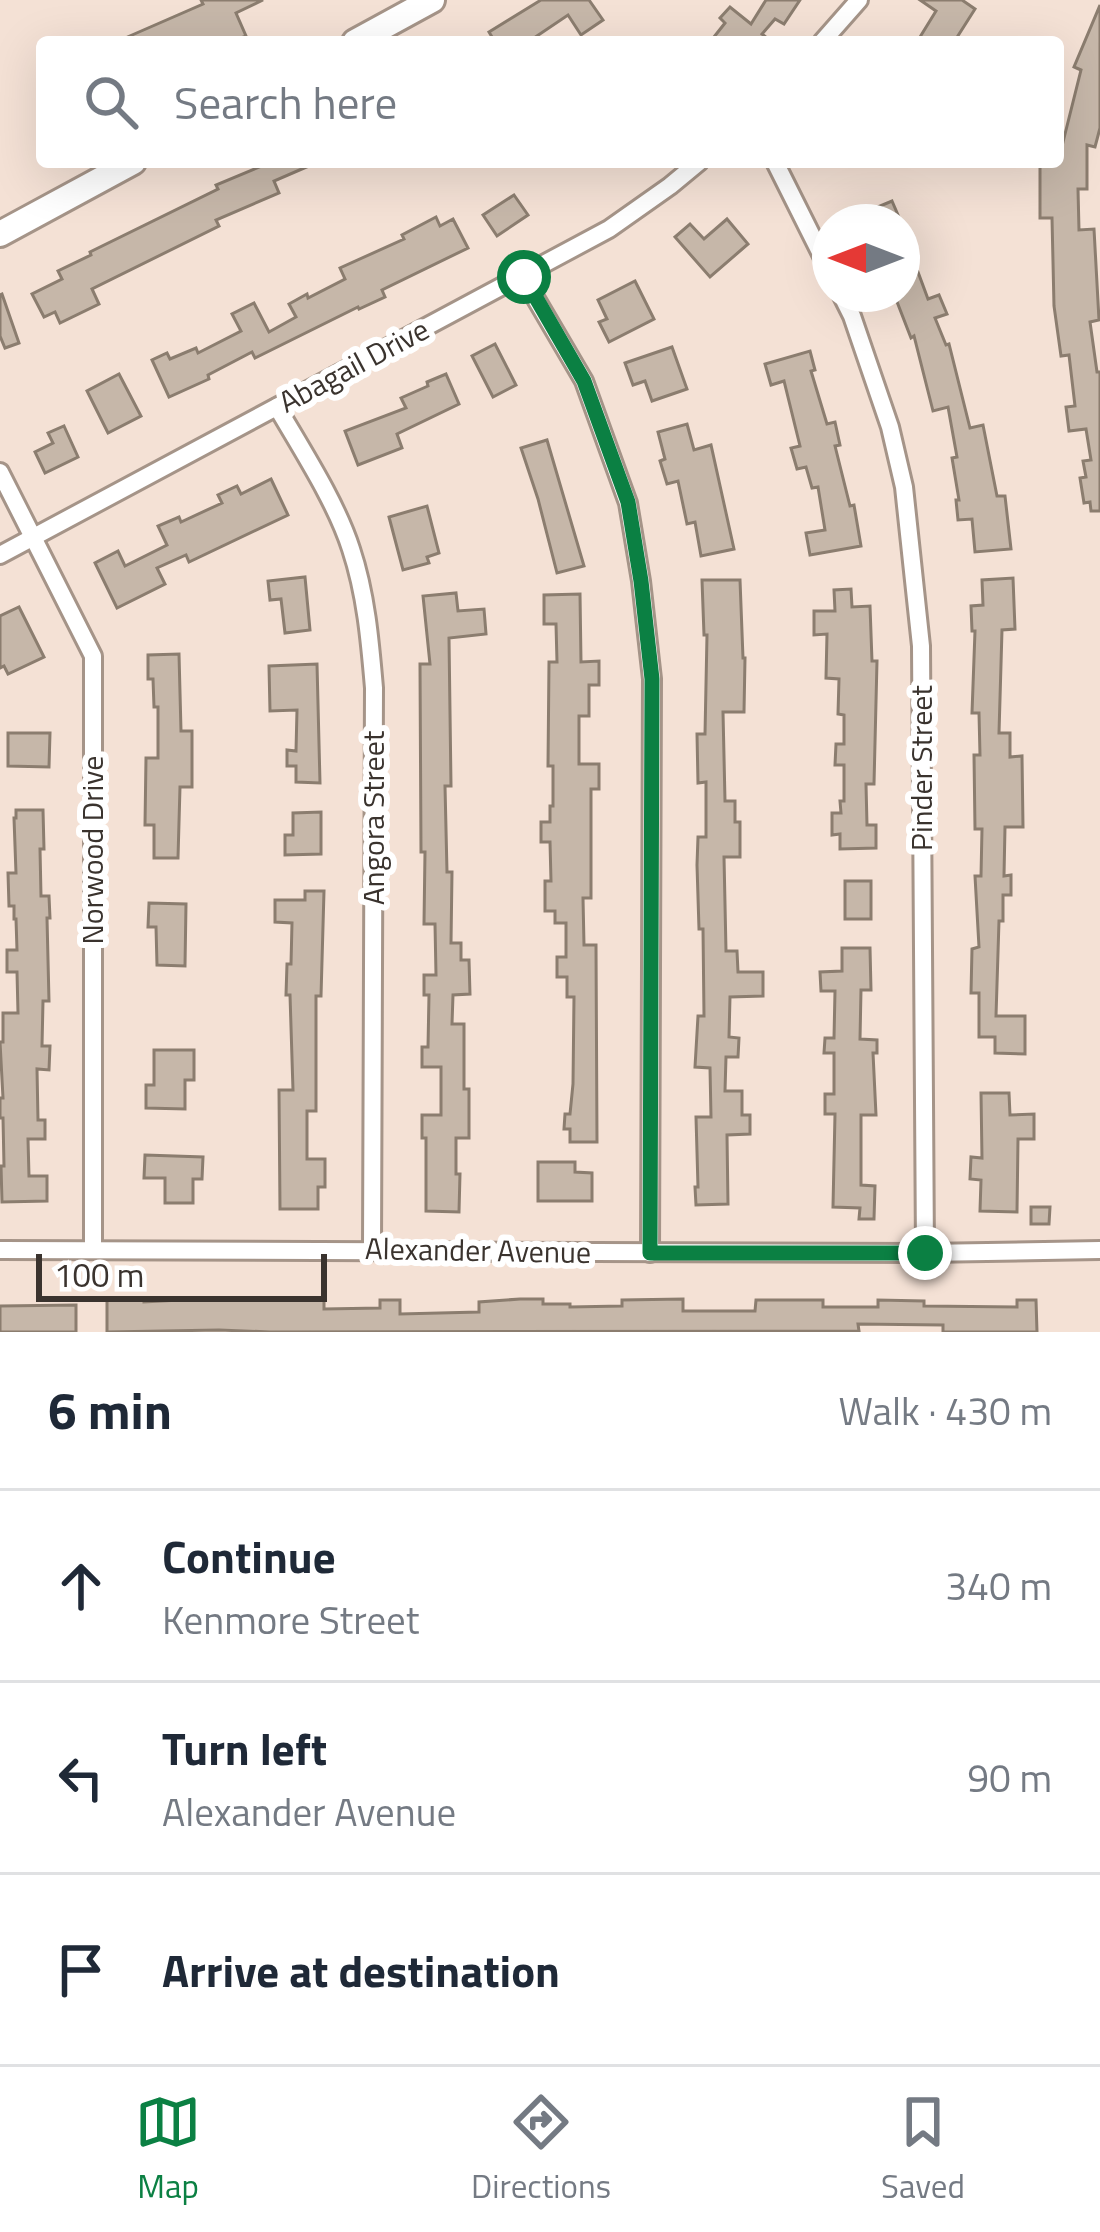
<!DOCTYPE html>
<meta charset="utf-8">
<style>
body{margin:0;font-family:"Titillium Web",sans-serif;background:#f2f2f3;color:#1f2937}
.compass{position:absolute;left:812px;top:204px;width:108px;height:108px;border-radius:50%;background:#fff;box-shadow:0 12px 48px #0002;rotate:270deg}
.scale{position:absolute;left:36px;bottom:30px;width:291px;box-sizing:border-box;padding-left:12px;border:6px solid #3a332e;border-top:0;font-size:33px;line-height:42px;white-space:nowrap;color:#3a332e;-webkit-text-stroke:9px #fff;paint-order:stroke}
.stop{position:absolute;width:36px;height:36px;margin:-27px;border:9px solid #0b8043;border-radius:50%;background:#fff}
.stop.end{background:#0b8043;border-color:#fff;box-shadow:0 3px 12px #0008}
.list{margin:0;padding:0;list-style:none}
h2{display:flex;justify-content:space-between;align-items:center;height:156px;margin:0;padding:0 48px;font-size:51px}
h2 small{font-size:39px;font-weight:400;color:#747a83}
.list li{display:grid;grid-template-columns:78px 1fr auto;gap:36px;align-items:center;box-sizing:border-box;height:192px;padding:0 48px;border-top:3px solid #e0e1e3}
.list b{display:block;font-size:45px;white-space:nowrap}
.list p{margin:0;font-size:39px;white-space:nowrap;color:#747a83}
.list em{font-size:39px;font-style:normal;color:#747a83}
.icon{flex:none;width:66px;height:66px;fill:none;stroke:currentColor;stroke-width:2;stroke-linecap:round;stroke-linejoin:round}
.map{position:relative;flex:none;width:1100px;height:1332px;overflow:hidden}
.search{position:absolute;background:#fff;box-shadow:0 12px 48px #0002;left:36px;right:36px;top:36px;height:132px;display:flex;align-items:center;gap:30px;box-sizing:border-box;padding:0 42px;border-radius:12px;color:#747a83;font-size:45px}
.sheet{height:732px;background:#fff}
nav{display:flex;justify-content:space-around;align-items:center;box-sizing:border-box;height:168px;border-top:3px solid #e0e1e3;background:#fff;font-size:33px;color:#747a83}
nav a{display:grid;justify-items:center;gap:6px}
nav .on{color:#0b8043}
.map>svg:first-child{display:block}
.building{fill:#c6b7a9;stroke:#8b7d6f;stroke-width:3}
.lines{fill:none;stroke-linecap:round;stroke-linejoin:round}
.street-casing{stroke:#a59488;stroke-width:22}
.secondary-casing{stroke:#a59488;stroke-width:30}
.street{stroke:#fff;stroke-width:16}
.secondary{stroke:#fff;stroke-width:24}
.route{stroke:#0b8043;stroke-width:15}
.labels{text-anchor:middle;stroke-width:12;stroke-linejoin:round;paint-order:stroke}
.street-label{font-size:30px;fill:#3a332e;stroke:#fff}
</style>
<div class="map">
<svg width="1100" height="1332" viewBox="0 0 1100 1332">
<rect width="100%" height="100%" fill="#f4e1d5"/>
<!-- building -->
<g class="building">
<path d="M 201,0 L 263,0 L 236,13 L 246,36 L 232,42 L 116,42 L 203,4 Z"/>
<path d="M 541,0 L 589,0 L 603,20 L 581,35 L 568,15 L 528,42 L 495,42 L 489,32 Z"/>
<path d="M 766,0 L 800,0 L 784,24 L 775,19 L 762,34 L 772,42 L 710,42 L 725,23 L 720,18 L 730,7 L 751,24 Z"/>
<path d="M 920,0 L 962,0 L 975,9 L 954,42 L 928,42 L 920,37 L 936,11 Z"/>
<path d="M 1100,5 L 1100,128 L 1095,147 L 1087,145 L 1087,189 L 1078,189 L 1079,230 L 1094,229 L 1099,320 L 1090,322 L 1097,372 L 1100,372 L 1100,511 L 1091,511 L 1090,502 L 1084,503 L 1080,478 L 1086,477 L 1083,461 L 1091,460 L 1086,429 L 1069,431 L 1066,407 L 1075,406 L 1069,355 L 1061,356 L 1054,306 L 1052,218 L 1040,218 L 1040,162 L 1058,162 L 1081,70 L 1074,67 Z"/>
<path d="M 271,162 L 318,162 L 274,181 L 279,193 L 216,220 L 219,226 L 92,289 L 99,304 L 60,323 L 55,312 L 44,317 L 32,294 L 62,279 L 58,271 L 91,255 L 90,252 L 218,189 L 216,185 Z"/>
<path d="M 514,195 L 528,215 L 497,236 L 483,215 Z"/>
<path d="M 892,201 L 901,222 L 842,222 Z"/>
<path d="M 436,217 L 440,226 L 453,219 L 468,248 L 382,290 L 385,297 L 359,309 L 358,307 L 255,358 L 252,352 L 208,375 L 209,379 L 169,397 L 152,360 L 167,353 L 170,359 L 196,348 L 198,353 L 241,331 L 232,314 L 254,303 L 269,332 L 296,317 L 289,304 L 307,294 L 308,298 L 345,279 L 340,268 L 404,239 L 402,235 Z"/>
<path d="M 727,219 L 748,244 L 710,277 L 675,237 L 690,224 L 704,239 Z"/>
<path d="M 918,272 L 928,299 L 939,295 L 947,314 L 935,318 L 946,345 L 949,344 L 970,428 L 983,425 L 997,496 L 1005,496 L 1011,549 L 975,552 L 972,519 L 958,520 L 956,500 L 959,500 L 952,458 L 957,457 L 948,407 L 933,411 L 914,336 L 911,338 L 894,294 L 902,294 L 902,278 Z"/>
<path d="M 635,281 L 654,319 L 609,342 L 599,322 L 607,319 L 598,300 Z"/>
<path d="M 2,294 L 19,343 L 5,348 L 0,336 L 0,295 Z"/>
<path d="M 495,344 L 516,385 L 493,397 L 472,356 Z"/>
<path d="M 672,347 L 687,389 L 652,401 L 645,381 L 633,385 L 625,363 Z"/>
<path d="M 810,351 L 815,370 L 811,371 L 827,424 L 835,422 L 840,445 L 835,446 L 850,506 L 854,505 L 861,546 L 810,555 L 806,533 L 825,530 L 818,487 L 812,488 L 806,467 L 797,469 L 791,448 L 800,446 L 784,381 L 771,385 L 765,364 Z"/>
<path d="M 119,374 L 141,416 L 108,433 L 87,391 Z"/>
<path d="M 446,374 L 459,404 L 397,434 L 402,448 L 358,465 L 345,431 L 406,408 L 401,398 L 428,386 L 427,382 Z"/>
<path d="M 687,424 L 694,450 L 711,445 L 734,549 L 701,556 L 695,522 L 687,524 L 678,481 L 667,484 L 660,461 L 665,459 L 658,432 Z"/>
<path d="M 64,426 L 78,457 L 45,473 L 35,452 L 53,443 L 48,433 Z"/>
<path d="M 547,440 L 584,566 L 557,573 L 538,499 L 521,448 Z"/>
<path d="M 271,479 L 288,515 L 189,562 L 186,555 L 157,568 L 165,584 L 117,608 L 95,563 L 118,551 L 125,566 L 167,545 L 158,526 L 179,517 L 181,522 L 222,503 L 218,495 L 237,486 L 241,494 Z"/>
<path d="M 427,506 L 439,553 L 427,557 L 429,563 L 403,570 L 389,517 Z"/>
<path d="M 305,577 L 310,630 L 285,633 L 281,599 L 270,600 L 268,581 Z"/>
<path d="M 1013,578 L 1015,629 L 1002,630 L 999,733 L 1010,733 L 1010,757 L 1022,756 L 1023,827 L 1005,827 L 1004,876 L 1011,875 L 1011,895 L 1003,895 L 1003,921 L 999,921 L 996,1016 L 1025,1016 L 1025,1054 L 995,1053 L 995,1037 L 979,1037 L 979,993 L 971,993 L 972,949 L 979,947 L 975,876 L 981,876 L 982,829 L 975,829 L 974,755 L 980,755 L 979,713 L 972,713 L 975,631 L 972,631 L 971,606 L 983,605 L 982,580 Z"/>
<path d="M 702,580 L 740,580 L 743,658 L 745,658 L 744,712 L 723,712 L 725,801 L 735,801 L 735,822 L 740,822 L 740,857 L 724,857 L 726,951 L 737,951 L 738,972 L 763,972 L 763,996 L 730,997 L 729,1037 L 739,1038 L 738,1057 L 726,1057 L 725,1091 L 742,1091 L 742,1115 L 750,1115 L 750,1134 L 727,1135 L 728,1204 L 696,1205 L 695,1187 L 698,1187 L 696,1117 L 711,1117 L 710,1068 L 695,1067 L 698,1016 L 704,1016 L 703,929 L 699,929 L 697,865 L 698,837 L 706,837 L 706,782 L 698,783 L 697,734 L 705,734 L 707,635 L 704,635 Z"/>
<path d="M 851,589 L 852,607 L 870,606 L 872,661 L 877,661 L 874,784 L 866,784 L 867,825 L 876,825 L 876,848 L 840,849 L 840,834 L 832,835 L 832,813 L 841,813 L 840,801 L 844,801 L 844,765 L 835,765 L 836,744 L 844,744 L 844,715 L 838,714 L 839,679 L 826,678 L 827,634 L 814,635 L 814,611 L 835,611 L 834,590 Z"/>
<path d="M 456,593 L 458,611 L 484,609 L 486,634 L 449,638 L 451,786 L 445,786 L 447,872 L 452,872 L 451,943 L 461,943 L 461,960 L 469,960 L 470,994 L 453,995 L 452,1024 L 464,1024 L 464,1089 L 469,1089 L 469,1138 L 456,1138 L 456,1174 L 460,1174 L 459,1212 L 426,1211 L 426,1138 L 422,1138 L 422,1115 L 441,1115 L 441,1067 L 422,1067 L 422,1047 L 428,1047 L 429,995 L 424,995 L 424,975 L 436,975 L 435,924 L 424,924 L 425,852 L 421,852 L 420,664 L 430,664 L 423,596 Z"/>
<path d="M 580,594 L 581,662 L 599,661 L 599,685 L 589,685 L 589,716 L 579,716 L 579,764 L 599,764 L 599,789 L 591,789 L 591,898 L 583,898 L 584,945 L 596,945 L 597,1142 L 570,1142 L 570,1129 L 564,1129 L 565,1114 L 570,1114 L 573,1084 L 574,997 L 567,997 L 567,977 L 557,977 L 557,957 L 566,957 L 566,923 L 555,923 L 555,911 L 545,911 L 545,881 L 551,881 L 550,842 L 541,842 L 541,822 L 550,822 L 550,806 L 553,806 L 553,766 L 548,766 L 549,662 L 557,662 L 556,624 L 544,624 L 544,595 Z"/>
<path d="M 19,607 L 44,657 L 8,674 L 4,666 L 0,668 L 0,616 Z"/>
<path d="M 179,654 L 181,731 L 192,731 L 192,787 L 180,787 L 178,858 L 154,858 L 154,825 L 145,825 L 146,758 L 158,758 L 158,707 L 154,707 L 153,679 L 148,679 L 148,655 Z"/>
<path d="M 317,664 L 320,783 L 296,782 L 296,766 L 287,766 L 287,750 L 296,751 L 297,710 L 270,711 L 269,666 Z"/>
<path d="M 8,733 L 50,733 L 49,767 L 8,766 Z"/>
<path d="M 16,810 L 43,810 L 44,849 L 40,849 L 41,896 L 49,896 L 50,918 L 47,918 L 49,1001 L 43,1001 L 42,1046 L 50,1046 L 49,1070 L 37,1069 L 38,1120 L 45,1120 L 45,1139 L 28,1139 L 29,1176 L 47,1176 L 47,1201 L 2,1202 L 1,1166 L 4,1166 L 3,1118 L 0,1118 L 0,1098 L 3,1098 L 0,1042 L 3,1042 L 3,1013 L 18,1013 L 17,972 L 7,972 L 7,950 L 17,950 L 16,919 L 14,919 L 14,906 L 9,906 L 8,873 L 16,873 L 14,818 L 16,818 Z"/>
<path d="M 321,812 L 321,854 L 285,855 L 285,835 L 293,835 L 293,813 Z"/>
<rect x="845" y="881" width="26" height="38"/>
<path d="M 305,891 L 324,891 L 321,996 L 316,996 L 316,1111 L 307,1111 L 307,1159 L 325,1159 L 325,1187 L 318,1187 L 318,1209 L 280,1209 L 279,1090 L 293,1090 L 290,995 L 286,995 L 287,964 L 291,964 L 292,923 L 275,922 L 275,900 L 305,900 Z"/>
<path d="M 149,903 L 186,904 L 185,966 L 157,965 L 156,927 L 148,927 Z"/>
<path d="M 842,948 L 870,948 L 871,990 L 861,990 L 860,1039 L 877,1040 L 877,1053 L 873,1053 L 876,1115 L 861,1115 L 861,1185 L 875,1186 L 874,1219 L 859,1219 L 860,1208 L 833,1207 L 835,1114 L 825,1114 L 825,1094 L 834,1094 L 834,1053 L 824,1053 L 825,1038 L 834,1038 L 835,991 L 821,991 L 820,972 L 842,971 Z"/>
<path d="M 154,1050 L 194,1050 L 194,1080 L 185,1080 L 185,1109 L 146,1108 L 146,1085 L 154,1085 Z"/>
<path d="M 981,1093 L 1009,1093 L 1010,1115 L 1034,1114 L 1034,1139 L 1018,1139 L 1017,1212 L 980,1211 L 981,1180 L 970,1179 L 971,1157 L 982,1158 Z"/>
<path d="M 145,1155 L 203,1157 L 202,1179 L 193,1179 L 193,1203 L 165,1203 L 165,1178 L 144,1178 Z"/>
<path d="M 538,1162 L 575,1162 L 575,1172 L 592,1173 L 592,1201 L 538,1201 Z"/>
<path d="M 1031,1207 L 1050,1207 L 1049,1224 L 1031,1224 Z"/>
<path d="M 219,1298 L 324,1299 L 324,1309 L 380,1308 L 380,1300 L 400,1300 L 400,1314 L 479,1312 L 479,1302 L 520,1299 L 543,1299 L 543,1304 L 570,1304 L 570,1307 L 622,1306 L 622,1300 L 683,1299 L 683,1311 L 755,1311 L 756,1300 L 823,1300 L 823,1307 L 878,1307 L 878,1300 L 924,1301 L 924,1306 L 1017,1307 L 1017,1300 L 1036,1300 L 1037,1332 L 943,1332 L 943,1325 L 858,1324 L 859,1331 L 270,1332 L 219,1330 L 107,1332 L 107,1299 L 144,1299 L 144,1302 Z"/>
<path d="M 76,1305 L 76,1332 L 0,1332 L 0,1306 Z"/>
</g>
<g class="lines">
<defs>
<g id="street">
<path d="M 822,42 L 859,0"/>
<path d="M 775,162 L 830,272"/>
<path d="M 523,277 L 584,381 L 628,503 L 641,581 L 652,679 L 650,1253"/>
<path d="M 841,294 L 852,316 L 890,427 L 904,487 L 921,646 L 925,1253"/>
<path d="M 277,407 C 302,450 336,502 351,549 C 366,594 370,641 374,688 L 372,1250"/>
<path d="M 0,472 L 93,656 L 93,1250"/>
<path d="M 0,555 L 609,229 L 670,186 L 699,162"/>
<path d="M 0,1250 L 925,1253 L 1100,1250"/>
</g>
<g id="secondary">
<path d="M 355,42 L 432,0"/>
<path d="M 0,234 L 133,162"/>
</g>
</defs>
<!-- street casing -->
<use href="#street" class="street-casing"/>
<!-- secondary casing -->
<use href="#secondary" class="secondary-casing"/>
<!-- street -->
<use href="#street" class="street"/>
<!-- secondary -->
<use href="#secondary" class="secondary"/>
</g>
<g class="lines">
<!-- route -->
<path class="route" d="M 524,277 L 584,381 L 628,502 L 641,581 L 652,679 L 650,1253 L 925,1253"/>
</g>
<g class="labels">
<!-- street labels -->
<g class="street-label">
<text transform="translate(354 366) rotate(-28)" y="10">Abagail Drive</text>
<text transform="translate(922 768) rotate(-90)" y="10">Pinder Street</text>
<text transform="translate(374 818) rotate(-90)" y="10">Angora Street</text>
<text transform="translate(93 850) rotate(-90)" y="10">Norwood Drive</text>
<text transform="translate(478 1251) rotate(1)" y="10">Alexander Avenue</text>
</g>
</g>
</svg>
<svg class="compass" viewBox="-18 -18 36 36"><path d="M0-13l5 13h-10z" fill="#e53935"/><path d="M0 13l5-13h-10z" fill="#747a83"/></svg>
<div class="scale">100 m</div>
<div class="stop" style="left:524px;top:277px"></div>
<div class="stop end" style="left:925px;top:1253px"></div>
<div class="search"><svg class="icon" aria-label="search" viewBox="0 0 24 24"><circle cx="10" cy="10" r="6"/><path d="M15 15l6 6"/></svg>Search here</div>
</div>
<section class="sheet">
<h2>6 min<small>Walk · 430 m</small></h2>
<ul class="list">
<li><svg class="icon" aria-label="ahead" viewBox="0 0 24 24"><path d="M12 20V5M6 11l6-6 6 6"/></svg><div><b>Continue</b><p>Kenmore Street</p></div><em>340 m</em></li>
<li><svg class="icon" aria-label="left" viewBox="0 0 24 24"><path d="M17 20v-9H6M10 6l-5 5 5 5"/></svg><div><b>Turn left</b><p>Alexander Avenue</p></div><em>90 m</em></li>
<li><svg class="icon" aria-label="arrive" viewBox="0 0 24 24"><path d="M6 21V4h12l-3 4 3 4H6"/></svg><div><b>Arrive at destination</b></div></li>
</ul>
</section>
<nav>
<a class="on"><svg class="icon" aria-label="map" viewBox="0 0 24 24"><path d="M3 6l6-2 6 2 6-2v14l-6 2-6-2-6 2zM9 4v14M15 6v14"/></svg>Map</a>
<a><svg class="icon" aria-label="directions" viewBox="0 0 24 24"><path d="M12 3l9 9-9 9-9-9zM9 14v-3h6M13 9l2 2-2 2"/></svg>Directions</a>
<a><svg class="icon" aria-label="saved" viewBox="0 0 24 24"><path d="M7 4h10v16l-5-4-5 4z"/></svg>Saved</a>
</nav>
